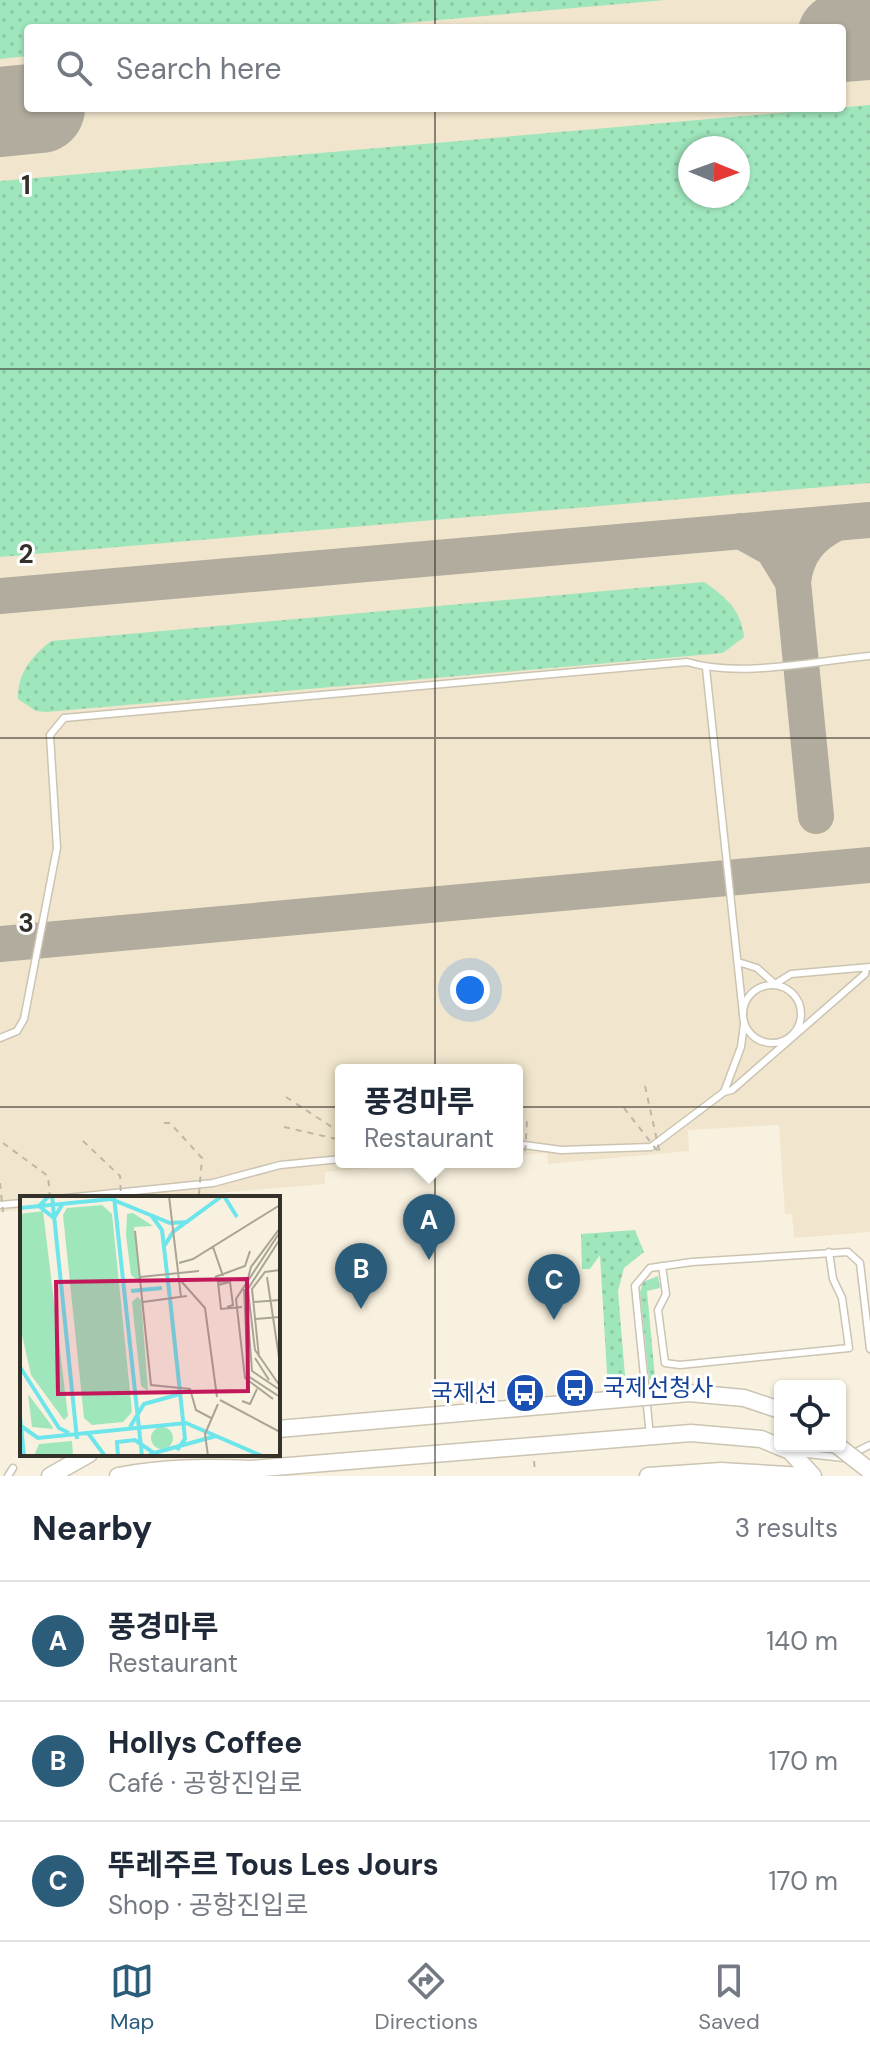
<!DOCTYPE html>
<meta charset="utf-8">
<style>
body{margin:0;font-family:"DM Sans","Noto Sans KR",sans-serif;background:#f2f2f3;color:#1f2937}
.controls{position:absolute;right:24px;bottom:24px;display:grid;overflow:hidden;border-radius:8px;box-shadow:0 2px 6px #0004}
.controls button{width:72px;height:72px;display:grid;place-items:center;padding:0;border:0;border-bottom:2px solid #e0e1e3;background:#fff;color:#1f2937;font:40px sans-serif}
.compass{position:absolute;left:678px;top:136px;width:72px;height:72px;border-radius:50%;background:#fff;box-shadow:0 2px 6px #0004;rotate:91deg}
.you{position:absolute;left:470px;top:990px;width:28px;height:28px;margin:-20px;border:6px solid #fff;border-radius:50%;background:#1a73e8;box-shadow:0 0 0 12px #1a73e833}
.badge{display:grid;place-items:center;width:52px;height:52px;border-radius:50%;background:#2b5c7a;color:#fff;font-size:26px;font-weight:700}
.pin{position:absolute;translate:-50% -66px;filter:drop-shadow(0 2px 4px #0008)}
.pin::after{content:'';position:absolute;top:42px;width:28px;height:24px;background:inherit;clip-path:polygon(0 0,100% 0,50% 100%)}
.popup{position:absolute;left:335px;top:1064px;width:188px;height:104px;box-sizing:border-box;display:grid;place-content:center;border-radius:8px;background:#fff;filter:drop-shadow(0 2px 6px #0005);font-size:26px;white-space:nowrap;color:#747a83}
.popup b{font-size:30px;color:#1f2937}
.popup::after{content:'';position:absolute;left:50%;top:100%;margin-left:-16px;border:16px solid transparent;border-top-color:#fff}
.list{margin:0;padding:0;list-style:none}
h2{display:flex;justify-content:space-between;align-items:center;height:104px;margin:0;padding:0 32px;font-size:34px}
h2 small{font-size:26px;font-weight:400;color:#747a83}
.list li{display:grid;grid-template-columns:52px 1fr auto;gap:24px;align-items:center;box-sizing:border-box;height:120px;padding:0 32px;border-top:2px solid #e0e1e3}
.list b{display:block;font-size:30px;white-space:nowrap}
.list p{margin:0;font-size:26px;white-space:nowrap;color:#747a83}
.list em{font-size:26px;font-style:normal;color:#747a83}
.icon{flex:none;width:44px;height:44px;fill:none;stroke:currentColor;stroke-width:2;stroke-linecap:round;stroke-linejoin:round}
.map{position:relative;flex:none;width:870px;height:1476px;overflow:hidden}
.search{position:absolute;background:#fff;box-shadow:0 2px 6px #0004;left:24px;right:24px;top:24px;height:88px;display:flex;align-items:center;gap:20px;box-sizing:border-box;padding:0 28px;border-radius:8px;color:#747a83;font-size:30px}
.sheet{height:464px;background:#fff}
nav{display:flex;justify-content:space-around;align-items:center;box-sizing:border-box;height:112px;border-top:2px solid #e0e1e3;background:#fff;font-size:22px;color:#747a83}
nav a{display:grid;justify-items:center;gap:4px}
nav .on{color:#2b5c7a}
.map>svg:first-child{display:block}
.built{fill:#f1e6cd;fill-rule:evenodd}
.grass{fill:url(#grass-dots);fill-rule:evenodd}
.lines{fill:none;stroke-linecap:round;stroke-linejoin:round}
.taxiway{stroke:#b2ac9e;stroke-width:36}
.runway{stroke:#b2ac9e;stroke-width:90}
.lane-casing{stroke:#cbc4b2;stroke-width:9}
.secondary-casing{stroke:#cbc4b2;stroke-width:19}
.path{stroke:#beb7a8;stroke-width:2;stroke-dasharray:6 6;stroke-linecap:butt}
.lane{stroke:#fff;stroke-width:6}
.secondary{stroke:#fff;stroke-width:16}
.secondary-bridge-casing{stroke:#cbc4b2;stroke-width:19;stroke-linecap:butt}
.path-bridge{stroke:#beb7a8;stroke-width:2;stroke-dasharray:6 6;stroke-linecap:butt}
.secondary-bridge{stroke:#fff;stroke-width:16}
.grid{fill:none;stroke:#34312a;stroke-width:2;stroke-opacity:0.55}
.labels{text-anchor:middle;stroke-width:6;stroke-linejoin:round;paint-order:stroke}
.transit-label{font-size:24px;fill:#164399;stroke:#fff;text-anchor:start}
.inset-river{fill:none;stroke:#6ce5eb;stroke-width:4}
.inset-road{fill:none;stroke:#aaa497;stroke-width:2}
.view{fill:#c2185b;fill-opacity:0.15;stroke:#c2185b;stroke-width:4}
.inset-edge{fill:none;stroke:#34312a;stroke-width:4}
.grid-label{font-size:26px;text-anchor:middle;font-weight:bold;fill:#34312a;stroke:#fff;stroke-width:6;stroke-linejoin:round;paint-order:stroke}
</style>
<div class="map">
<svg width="870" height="1476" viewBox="0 0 870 1476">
<defs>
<pattern id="grass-dots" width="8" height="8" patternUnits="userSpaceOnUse" patternTransform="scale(2)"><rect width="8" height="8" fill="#9fe6bc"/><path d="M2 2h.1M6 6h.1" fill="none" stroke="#8ac6a2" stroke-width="1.8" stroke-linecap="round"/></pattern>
</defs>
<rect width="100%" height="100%" fill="#f9f1df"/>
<!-- built -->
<path class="built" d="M 0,0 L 870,0 L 870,1232 L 794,1238 L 792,1214 L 785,1214 L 779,1125 L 688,1130 L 689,1151 L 548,1164 L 547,1153 L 517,1155 L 517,1070 L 341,1070 L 341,1162 L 441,1162 L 325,1172 L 325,1184 L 159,1198 L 22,1198 L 22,1210 L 0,1212 ZM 28,28 L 842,28 L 842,108 L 28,108 ZM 690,148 L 738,148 L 738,196 L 690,196 Z"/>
<!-- grass -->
<g class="grass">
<path d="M 0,0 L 665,0 L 348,28 L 28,28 L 28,56 L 0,59 Z"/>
<path d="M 870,105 L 870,483 L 0,557 L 0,181 ZM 738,148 L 738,196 L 690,196 L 690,148 Z"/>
<path d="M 704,582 C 726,597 741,610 744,637 L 723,653 L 46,712 L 36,711 L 18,699 C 17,673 32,656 51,641 Z"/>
<path d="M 635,1230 L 644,1252 L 624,1268 L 618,1291 L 625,1376 L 607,1374 L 600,1255 L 590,1269 L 582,1269 L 581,1234 Z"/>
<path d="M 658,1276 L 660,1288 L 647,1291 L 655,1378 L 649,1380 L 640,1292 L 643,1282 Z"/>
</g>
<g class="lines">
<!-- taxiway -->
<g class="taxiway">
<path d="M 741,531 L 773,549 L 793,582 C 796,553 811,536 836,523"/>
<path d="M 793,582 L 816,816"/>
<path d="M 0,596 L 870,520"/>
<path d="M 0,944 L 870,865"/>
</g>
<!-- runway -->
<g class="runway">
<path d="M 842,37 L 870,35"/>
<path d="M 0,112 L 40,108"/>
</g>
<defs>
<g id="lane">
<path d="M 706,668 L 743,1014"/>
<path d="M 738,962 L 757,968 L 775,984 L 791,974 L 870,967"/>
<circle cx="772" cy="1014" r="29"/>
<path d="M 0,1038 L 17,1031 L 24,1019 L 57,848 L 50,735 L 64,718 L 687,662 C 740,678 815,661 870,656"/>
<path d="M 724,1092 L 741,1047 L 744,1024"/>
<path d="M 517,1144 L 561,1150 L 651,1147 L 724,1092 L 732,1090 L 865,974 L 866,968"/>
<path d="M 66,1198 L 213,1183 L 280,1165 L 341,1159"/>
<path d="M 0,1205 L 22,1203"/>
<path d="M 662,1266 L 666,1294 L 658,1310 L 665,1363 L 680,1365 L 849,1348 L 842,1298 L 833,1279 L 829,1252"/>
<path d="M 650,1436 L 635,1286 L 650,1268 L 692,1262 L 848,1252 L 860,1263 L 870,1349"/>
<path d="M 798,1453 L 844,1458 L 870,1445"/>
<path d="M 8,1476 L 13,1468"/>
</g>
<g id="secondary">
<path d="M 50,1476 L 89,1454"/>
<path d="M 118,1476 C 163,1467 205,1467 251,1469 L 691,1433 L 761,1439 L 790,1451 L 813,1476"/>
<path d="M 648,1476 L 721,1471 L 805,1476"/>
</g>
</defs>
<!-- lane casing -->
<use href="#lane" class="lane-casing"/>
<!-- secondary casing -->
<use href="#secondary" class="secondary-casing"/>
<!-- path -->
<g class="path">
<path d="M 286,1097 L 341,1133"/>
<path d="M 517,1117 L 520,1117"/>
<path d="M 284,1127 L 341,1140"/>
<path d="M 3,1143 L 48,1176 L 50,1198"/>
<path d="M 534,1461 L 535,1471"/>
</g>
<!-- lane -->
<use href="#lane" class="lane"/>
<!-- secondary -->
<use href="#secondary" class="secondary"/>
<defs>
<g id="secondary-bridge">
<path d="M 278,1429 L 689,1393 L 744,1398 L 780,1410"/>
<path d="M 838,1446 L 870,1471"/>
</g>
</defs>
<!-- secondary-bridge casing -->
<use href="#secondary-bridge" class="secondary-bridge-casing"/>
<!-- path-bridge -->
<g class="path-bridge">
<path d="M 645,1086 L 660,1154"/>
<path d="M 624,1108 L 659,1153"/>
<path d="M 517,1115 L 527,1121 L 525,1155"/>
<path d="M 164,1123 L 170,1123 L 202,1158 L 199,1194"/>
<path d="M 83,1141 L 120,1176 L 121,1198"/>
<path d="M 0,1183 L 3,1212"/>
</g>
<!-- secondary-bridge -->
<use href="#secondary-bridge" class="secondary-bridge"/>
</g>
<!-- grid -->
<path class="grid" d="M 435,0 L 435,28M 435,108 L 435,1476M 0,369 L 870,369M 0,738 L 870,738M 0,1107 L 870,1107"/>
<!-- icons -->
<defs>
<symbol id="bus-disc" viewBox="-11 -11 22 22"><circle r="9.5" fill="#1a4fb4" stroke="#fff"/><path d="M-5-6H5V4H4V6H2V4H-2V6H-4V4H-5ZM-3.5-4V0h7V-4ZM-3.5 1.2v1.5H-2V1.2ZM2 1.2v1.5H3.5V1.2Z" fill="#fff"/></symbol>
</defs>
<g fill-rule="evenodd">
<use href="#bus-disc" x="553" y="1366" width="44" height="44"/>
<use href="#bus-disc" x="503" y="1371" width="44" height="44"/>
</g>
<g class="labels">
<!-- transit labels -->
<g class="transit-label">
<text x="603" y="1396">국제선청사</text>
<text x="497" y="1401" text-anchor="end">국제선</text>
</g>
</g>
<!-- overview -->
<g transform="translate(20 1196)">
<rect width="260" height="260" fill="#f9f1df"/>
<path d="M 82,9 L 92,18 L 112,216 L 103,226 L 72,229 L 64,222 L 43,19 L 47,12 ZM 23,15 L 48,220 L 44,224 L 11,179 L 0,130 L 0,18 ZM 113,17 L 133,30 L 114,31 L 120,86 L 111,79 L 106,39 L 107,18 ZM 117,101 L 121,104 L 128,195 L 121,190 L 112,106 ZM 8,198 L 32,230 L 33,233 L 12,231 ZM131 242a11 11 0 1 1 22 0a11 11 0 1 1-22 0ZM 52,245 L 53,260 L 14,260 L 19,248 Z" fill="#9fe6bc"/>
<path class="inset-river" d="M 29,0 L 19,10 L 34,22 L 42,9M 32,0 L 57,243M 94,0 L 122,260M 204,0 L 217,21M 0,12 L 91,3 L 150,27 L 168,26M 131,19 L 142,34 L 150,103 L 165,243 L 157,254M 145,49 L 153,36 L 202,0M 111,95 L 142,92M 0,171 L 39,232 L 49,237M 0,220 L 4,260M 1,230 L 18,242 L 166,227 L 242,260M 110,231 L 124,208 L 160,198M 68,237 L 85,260M 134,257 L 196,240M 98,260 L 97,246 L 115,244 L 134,257 L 128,260"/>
<path class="inset-road" d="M 149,0 L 161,101M 260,32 L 231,71 L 227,86 L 235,154 L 260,190M 115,35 L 131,189 L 170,193 L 176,214 L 191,222M 260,43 L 226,96 L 232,175 L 260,194M 193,51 L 203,80M 159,67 L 173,63 L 260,9M 120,81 L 179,75M 195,81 L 225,70 L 230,55M 247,81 L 260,168M 161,85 L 185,112 L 197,201M 198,89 L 210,86 L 213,109 L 207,111M 224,93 L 228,180 L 260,201M 123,106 L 167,100M 233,106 L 260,104M 222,111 L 201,113 L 198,86 L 230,82M 235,123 L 260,121M 239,161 L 232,93 L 245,76 L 260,74M 235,162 L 249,184M 253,203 L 225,182 L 216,103 L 260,36M 200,204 L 260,236M 222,205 L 230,208 L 237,193M 188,260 L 185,238 L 198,208"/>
<path class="view" d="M 227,83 L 228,195 L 38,198 L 36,86 Z"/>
<rect width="260" height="260" class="inset-edge"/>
</g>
<g class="grid-label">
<text x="26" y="194">1</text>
<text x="26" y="563">2</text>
<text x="26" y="932">3</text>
</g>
</svg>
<div class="controls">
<button><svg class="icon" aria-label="locate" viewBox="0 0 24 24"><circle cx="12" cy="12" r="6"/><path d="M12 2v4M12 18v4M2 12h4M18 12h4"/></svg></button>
</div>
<svg class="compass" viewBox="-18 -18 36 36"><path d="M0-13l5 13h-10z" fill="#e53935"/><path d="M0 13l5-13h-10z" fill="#747a83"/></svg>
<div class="you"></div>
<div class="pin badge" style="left:429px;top:1260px">A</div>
<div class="popup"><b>풍경마루</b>Restaurant</div>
<div class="pin badge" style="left:361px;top:1309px">B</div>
<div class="pin badge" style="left:554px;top:1320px">C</div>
<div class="search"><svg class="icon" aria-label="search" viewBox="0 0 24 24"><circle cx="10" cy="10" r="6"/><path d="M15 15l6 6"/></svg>Search here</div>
</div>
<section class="sheet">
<h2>Nearby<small>3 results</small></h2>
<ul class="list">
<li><span class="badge">A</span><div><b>풍경마루</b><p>Restaurant</p></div><em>140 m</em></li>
<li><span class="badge">B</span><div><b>Hollys Coffee</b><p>Café · 공항진입로</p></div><em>170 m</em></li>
<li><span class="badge">C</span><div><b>뚜레주르 Tous Les Jours</b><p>Shop · 공항진입로</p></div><em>170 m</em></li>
</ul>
</section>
<nav>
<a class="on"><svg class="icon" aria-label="map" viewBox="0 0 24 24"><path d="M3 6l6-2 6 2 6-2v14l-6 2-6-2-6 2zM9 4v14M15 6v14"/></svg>Map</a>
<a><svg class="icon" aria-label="directions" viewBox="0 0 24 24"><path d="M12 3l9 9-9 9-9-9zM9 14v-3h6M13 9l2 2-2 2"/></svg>Directions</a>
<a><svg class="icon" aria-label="saved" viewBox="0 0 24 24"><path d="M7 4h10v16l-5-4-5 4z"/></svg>Saved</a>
</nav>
